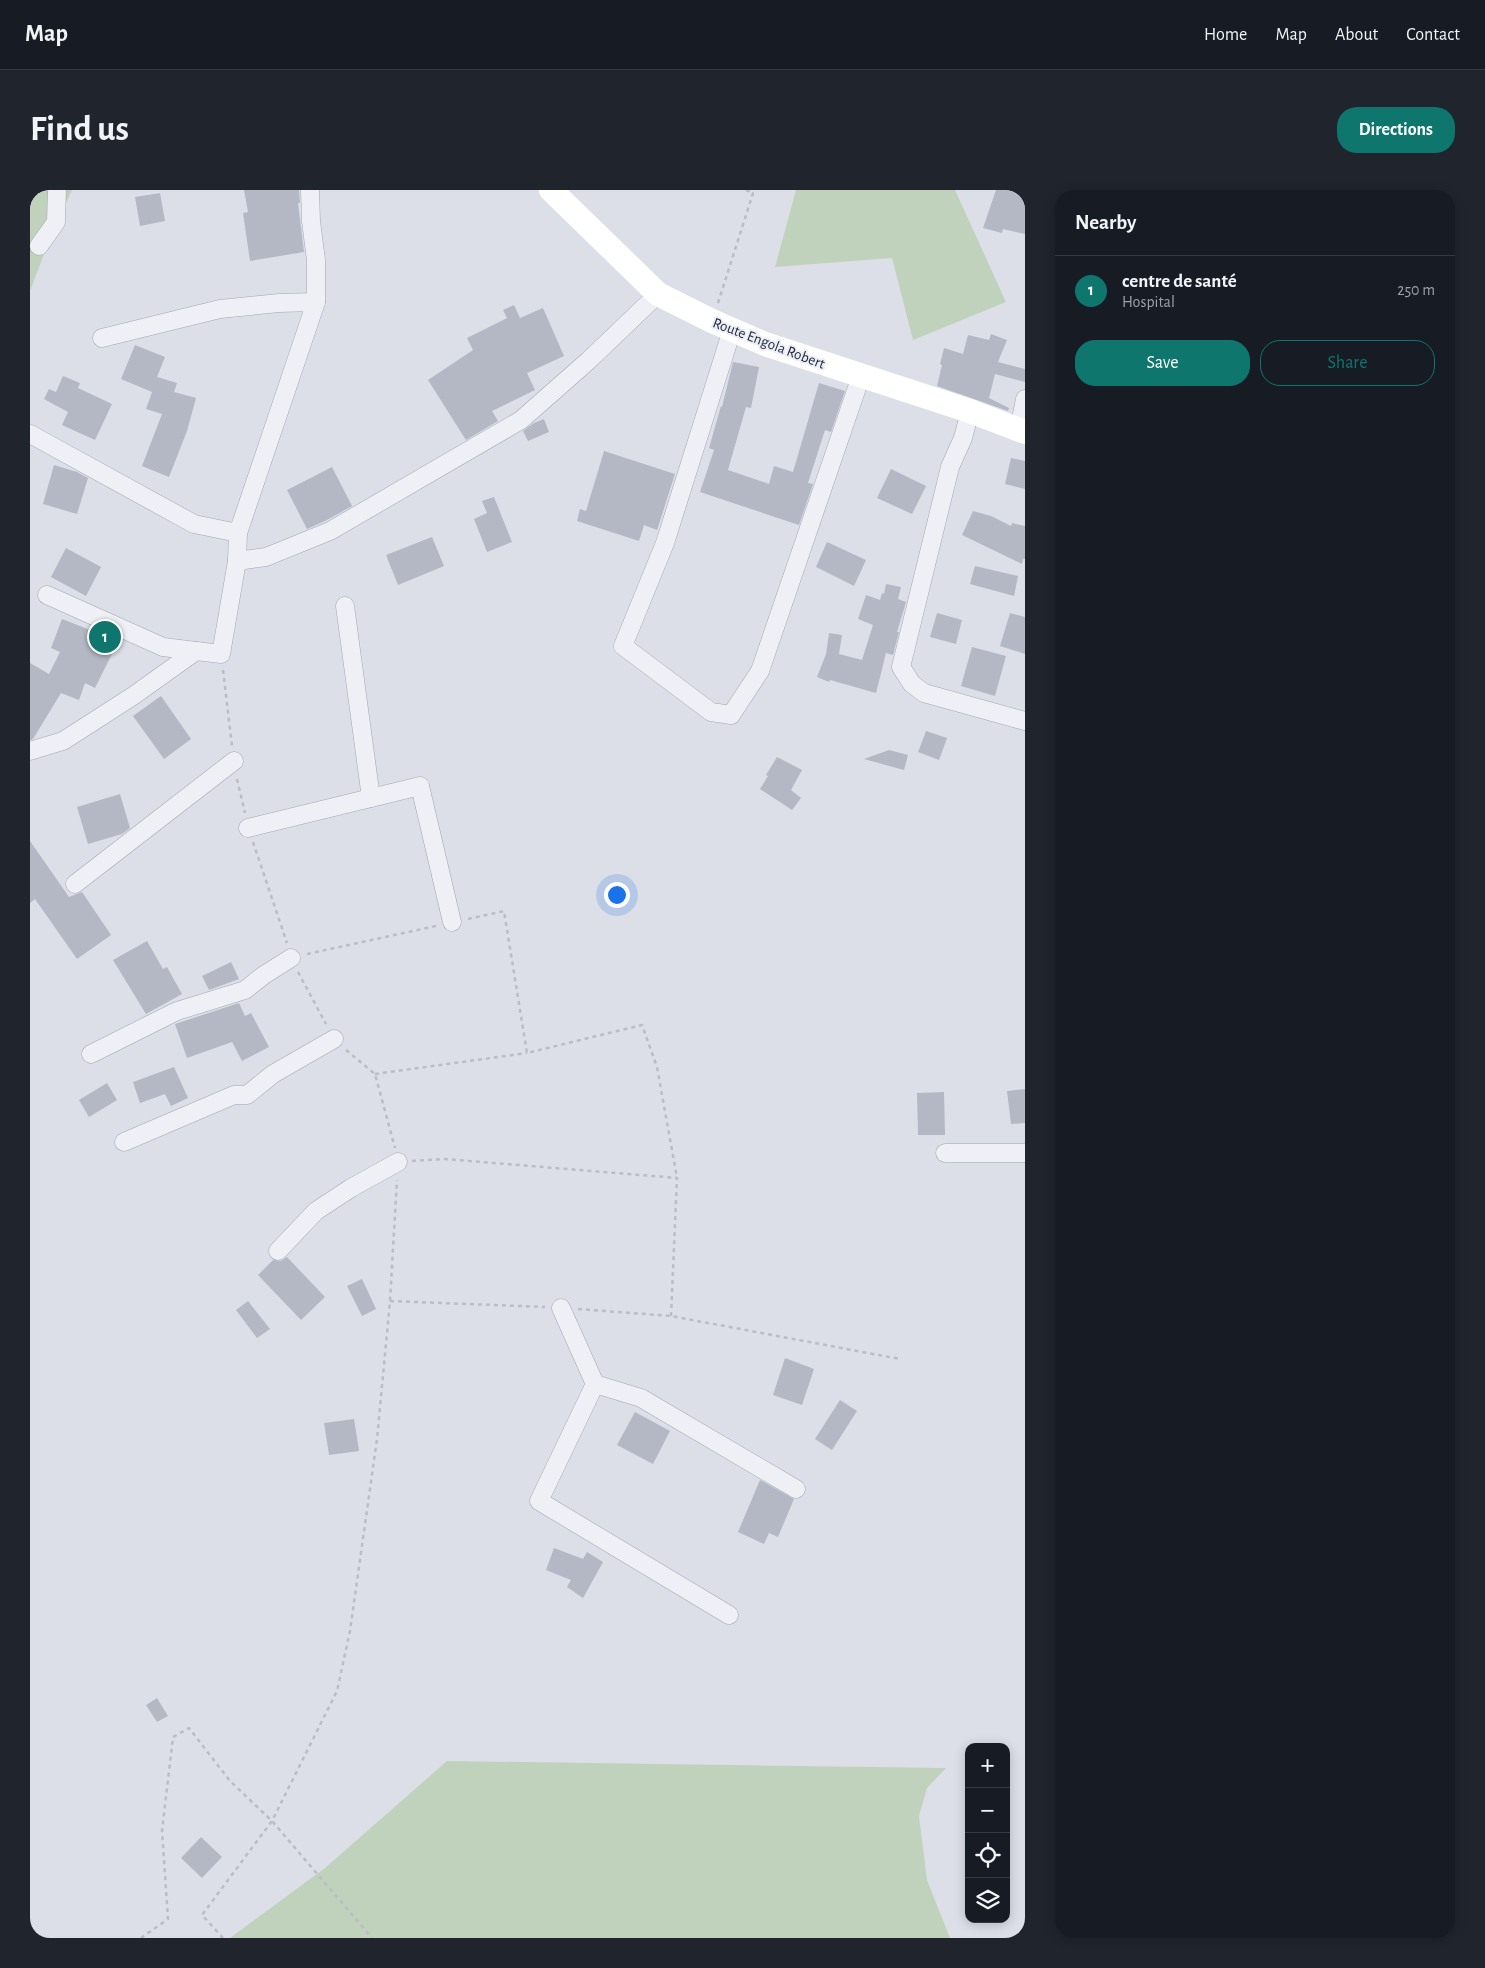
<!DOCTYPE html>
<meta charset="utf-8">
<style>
body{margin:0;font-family:"Alegreya Sans",sans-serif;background:#20242c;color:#f1f3f6}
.controls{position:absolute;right:15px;bottom:15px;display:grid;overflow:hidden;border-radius:10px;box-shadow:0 2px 12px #0003}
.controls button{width:45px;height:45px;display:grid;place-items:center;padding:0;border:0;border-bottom:1px solid #363941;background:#171b24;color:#f1f3f6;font:25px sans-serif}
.you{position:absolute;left:586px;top:704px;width:18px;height:18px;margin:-12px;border:4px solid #fff;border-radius:50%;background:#1a73e8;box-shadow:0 0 0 8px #1a73e833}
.badge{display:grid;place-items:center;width:32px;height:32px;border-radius:50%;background:#0f766e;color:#fff;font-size:16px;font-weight:700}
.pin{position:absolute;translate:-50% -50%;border:2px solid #fff;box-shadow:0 1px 5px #0006}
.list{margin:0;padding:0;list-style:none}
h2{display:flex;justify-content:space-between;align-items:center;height:65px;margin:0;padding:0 20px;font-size:21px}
h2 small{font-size:16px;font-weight:400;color:#9ea1a6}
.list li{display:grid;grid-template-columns:32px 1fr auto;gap:15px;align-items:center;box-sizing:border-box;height:70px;padding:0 20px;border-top:1px solid #363941}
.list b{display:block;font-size:19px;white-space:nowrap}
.list p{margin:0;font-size:16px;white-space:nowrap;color:#9ea1a6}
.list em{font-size:16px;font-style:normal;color:#9ea1a6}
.actions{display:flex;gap:10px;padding:15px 20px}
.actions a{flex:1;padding:11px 0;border:1px solid #0f766e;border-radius:20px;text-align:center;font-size:18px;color:#0f766e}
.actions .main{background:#0f766e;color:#fff}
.icon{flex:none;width:28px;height:28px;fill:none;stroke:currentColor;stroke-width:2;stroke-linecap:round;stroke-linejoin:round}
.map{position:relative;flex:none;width:995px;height:1748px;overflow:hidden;border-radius:20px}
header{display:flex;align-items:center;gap:30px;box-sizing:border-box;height:70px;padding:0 25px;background:#171b24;border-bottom:1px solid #363941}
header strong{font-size:24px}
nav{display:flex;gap:28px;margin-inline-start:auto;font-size:18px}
.intro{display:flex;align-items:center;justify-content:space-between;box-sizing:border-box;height:120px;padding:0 30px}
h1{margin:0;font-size:35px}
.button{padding:12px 22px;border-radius:20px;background:#0f766e;color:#fff;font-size:18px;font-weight:700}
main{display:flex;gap:30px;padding:0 30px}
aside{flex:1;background:#171b24;border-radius:20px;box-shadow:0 2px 12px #0003}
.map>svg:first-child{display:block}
.green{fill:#c0d2bc}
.building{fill:#b3b8c4}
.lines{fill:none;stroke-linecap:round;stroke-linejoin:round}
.street-casing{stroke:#a1a6b1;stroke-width:19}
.path{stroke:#babdc5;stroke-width:2.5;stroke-dasharray:4 4;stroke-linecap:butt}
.street{stroke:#eff0f5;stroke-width:18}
.secondary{stroke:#fff;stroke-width:24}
.labels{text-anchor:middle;stroke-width:4;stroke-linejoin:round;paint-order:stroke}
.street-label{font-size:15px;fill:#252c3e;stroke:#ebeef5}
</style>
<header>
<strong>Map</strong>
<nav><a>Home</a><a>Map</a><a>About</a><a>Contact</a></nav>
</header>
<div class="intro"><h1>Find us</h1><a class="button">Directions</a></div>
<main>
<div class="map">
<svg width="995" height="1748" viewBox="0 0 995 1748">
<rect width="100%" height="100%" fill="#dcdfe7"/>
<!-- green -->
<g class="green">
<path d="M 0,0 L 42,0 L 17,56 L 0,101 Z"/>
<path d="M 766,0 L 925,0 L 976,112 L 883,150 L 862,68 L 745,77 Z"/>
<path d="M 417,1571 L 916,1578 L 897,1598 L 889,1626 L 897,1690 L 920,1748 L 200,1748 L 295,1678 Z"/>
</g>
<!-- building -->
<g class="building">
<path d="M 214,0 L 269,0 L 270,13 L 268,13 L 274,62 L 220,71 L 213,23 L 218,22 Z"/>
<path d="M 966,0 L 986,0 L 985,4 L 995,7 L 995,44 L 973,39 L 972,43 L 953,38 Z"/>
<path d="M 130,3 L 135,31 L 110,36 L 105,7 Z"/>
<path d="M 484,115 L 490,128 L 513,118 L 534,166 L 497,183 L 505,200 L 462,221 L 468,231 L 436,250 L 398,190 L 443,160 L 437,148 L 477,128 L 473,120 Z"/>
<path d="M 961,144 L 977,150 L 968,172 L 995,179 L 995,192 L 965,184 L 959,208 L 979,218 L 978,221 L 907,196 L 912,175 L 910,174 L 914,158 L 933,164 L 938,145 L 959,150 Z"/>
<path d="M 105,155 L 135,167 L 127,187 L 147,193 L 144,202 L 166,208 L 157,241 L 139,287 L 112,276 L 132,224 L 116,219 L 122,202 L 91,189 Z"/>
<path d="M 703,172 L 729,177 L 721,218 L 716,217 L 698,280 L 739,294 L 744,276 L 763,282 L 789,193 L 815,201 L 801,242 L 795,240 L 778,293 L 783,294 L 769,335 L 670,302 L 684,260 L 679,258 L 691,216 L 692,217 Z"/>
<path d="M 33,186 L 50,193 L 48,198 L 82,214 L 65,250 L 32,235 L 38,222 L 14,209 L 19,199 L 26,202 Z"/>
<path d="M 514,229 L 519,242 L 498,251 L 493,241 L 504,233 Z"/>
<path d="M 574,261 L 645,284 L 627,340 L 614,335 L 609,351 L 547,331 L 550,319 L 556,321 Z"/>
<path d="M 981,268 L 995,271 L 995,299 L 975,294 Z"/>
<path d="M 24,275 L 47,282 L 58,288 L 47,324 L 13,314 Z"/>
<path d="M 302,277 L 322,316 L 295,331 L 277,339 L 257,300 Z"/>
<path d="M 861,279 L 896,296 L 882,324 L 847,308 Z"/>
<path d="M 464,307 L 482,352 L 457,362 L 444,329 L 457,323 L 452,311 Z"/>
<path d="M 943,321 L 961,326 L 981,336 L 982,333 L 995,336 L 995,369 L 993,369 L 992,374 L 932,345 Z"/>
<path d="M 402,347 L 414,376 L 368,395 L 356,365 Z"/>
<path d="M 797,352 L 836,370 L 824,396 L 786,377 Z"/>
<path d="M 36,358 L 71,377 L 56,406 L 21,387 Z"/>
<path d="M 945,376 L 988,386 L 984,406 L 940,394 Z"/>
<path d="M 856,394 L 871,397 L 868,409 L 876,412 L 867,442 L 869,442 L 863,465 L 856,463 L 846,503 L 800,490 L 799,492 L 787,487 L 796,464 L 799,443 L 812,445 L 809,464 L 832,470 L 843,435 L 828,429 L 836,405 L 850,410 L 852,403 L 854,404 Z"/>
<path d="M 907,423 L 932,430 L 926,454 L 900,447 Z"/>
<path d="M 980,423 L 995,427 L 995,464 L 970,456 Z"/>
<path d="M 32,429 L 65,442 L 66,439 L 73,442 L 85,448 L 82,454 L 86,456 L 65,498 L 55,493 L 49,510 L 31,503 L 3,549 L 0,550 L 0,473 L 19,484 L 30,462 L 21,458 Z"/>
<path d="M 942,457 L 976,466 L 965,506 L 931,496 Z"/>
<path d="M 131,506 L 161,549 L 134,569 L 103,526 Z"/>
<path d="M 896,541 L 917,548 L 909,570 L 888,562 Z"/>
<path d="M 859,560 L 878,565 L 874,580 L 834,569 Z"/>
<path d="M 747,567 L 772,580 L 761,600 L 771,608 L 762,620 L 730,599 L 738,586 L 736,585 Z"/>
<path d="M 90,604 L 100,638 L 92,644 L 58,654 L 47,617 Z"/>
<path d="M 0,651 L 39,707 L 52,702 L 81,745 L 47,769 L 5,709 L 0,713 Z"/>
<path d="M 117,751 L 133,779 L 137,777 L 152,804 L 116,824 L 83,770 Z"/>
<path d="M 201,772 L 209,789 L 179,800 L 172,786 Z"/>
<path d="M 209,813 L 215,826 L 221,823 L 239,857 L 212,871 L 202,852 L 157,868 L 145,834 Z"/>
<path d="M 144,877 L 158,908 L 141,916 L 135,904 L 110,913 L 103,892 Z"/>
<path d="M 77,893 L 87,910 L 59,927 L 49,910 Z"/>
<path d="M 995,899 L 995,933 L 981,934 L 977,901 Z"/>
<path d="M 914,902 L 915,945 L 888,945 L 887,903 Z"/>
<path d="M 257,1067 L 295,1107 L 271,1130 L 228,1085 L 243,1070 L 251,1071 Z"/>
<path d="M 332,1089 L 346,1119 L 332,1126 L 317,1096 Z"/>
<path d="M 218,1111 L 240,1139 L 227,1148 L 206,1120 Z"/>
<path d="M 755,1168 L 784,1179 L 772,1215 L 743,1205 Z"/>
<path d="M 810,1210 L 827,1221 L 802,1260 L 785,1249 Z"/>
<path d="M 605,1222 L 640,1241 L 623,1274 L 587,1255 Z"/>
<path d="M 324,1229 L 329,1261 L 299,1265 L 294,1233 Z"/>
<path d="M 730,1290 L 764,1309 L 748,1347 L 739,1343 L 734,1354 L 708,1342 Z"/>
<path d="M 524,1358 L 553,1369 L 557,1362 L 573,1372 L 553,1408 L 537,1397 L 541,1390 L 516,1380 Z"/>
<path d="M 127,1508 L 138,1526 L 127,1532 L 116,1515 Z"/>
<path d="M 171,1647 L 192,1667 L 172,1688 L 151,1668 Z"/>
</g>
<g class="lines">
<defs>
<g id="street">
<path d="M 9,56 L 26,32 L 27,0"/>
<path d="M 702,140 L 635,353 L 593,456 L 681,522 L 701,525 L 730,481 L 831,186"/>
<path d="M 72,148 L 190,119 L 249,113 L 286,112"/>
<path d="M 940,221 L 933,248 L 920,277 L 871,477 L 882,494 L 894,503 L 995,531"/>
<path d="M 989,240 L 995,209"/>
<path d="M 0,244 L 164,334 L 208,343 L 286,112 L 286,70 L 281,31 L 280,0"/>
<path d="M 207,371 L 236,367 L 300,341 L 491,230 L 558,171 L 628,104"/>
<path d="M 17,405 L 133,457 L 191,464 L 207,371 L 208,343"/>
<path d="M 315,416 L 341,608"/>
<path d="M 0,561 L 33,551 L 103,506 L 166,461"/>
<path d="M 218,638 L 390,596 L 422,732"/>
<path d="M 45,694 L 204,571"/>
<path d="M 61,864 L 147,821 L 215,800 L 234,785 L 261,768"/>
<path d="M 94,952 L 204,905 L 217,905 L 243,884 L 304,849"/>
<path d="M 915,963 L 995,963"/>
<path d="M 248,1061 L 286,1021 L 321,998 L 368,972"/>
<path d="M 531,1118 L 565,1194 L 509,1311 L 699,1425"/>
<path d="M 565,1194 L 611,1208 L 766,1299"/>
</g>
</defs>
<!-- street casing -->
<use href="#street" class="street-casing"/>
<!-- path -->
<g class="path">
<path d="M 716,0 L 723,3"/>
<path d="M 688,113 L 724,0"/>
<path d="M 193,480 L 202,556"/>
<path d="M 207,589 L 215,623"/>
<path d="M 223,652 L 257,753"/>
<path d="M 438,729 L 474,721 L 497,863 L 612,835 L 627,877 L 647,988"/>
<path d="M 277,764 L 406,736"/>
<path d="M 268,782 L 296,834"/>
<path d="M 316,860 L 345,884 L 365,958"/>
<path d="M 345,884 L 497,863"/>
<path d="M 382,971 L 415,969 L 647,988 L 641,1126"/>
<path d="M 360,1111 L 515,1117"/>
<path d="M 548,1119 L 641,1126 L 870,1169"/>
<path d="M 111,1748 L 138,1729 L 132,1641 L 143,1547 L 159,1538 L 200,1591 L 242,1631 L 342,1748"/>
<path d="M 193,1748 L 172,1725 L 242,1631 L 307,1501 L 320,1441 L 347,1249 L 360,1111 L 367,990"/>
</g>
<!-- street -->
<use href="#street" class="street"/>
<!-- secondary -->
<path class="secondary" d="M 521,0 L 628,104 L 682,131 L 735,154 L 940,221 L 995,242"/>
</g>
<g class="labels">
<!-- street labels -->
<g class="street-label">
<text transform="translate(739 153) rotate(21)" y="5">Route Engola Robert</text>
</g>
</g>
</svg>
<div class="controls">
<button>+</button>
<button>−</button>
<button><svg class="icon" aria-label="locate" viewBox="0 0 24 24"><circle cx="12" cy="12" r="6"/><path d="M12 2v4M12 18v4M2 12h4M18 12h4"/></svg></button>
<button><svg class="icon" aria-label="layers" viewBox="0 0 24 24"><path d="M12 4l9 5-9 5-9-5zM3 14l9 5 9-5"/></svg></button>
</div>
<div class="you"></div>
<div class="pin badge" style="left:75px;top:447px">1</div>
</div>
<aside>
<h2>Nearby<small></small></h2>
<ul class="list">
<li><span class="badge">1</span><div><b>centre de santé</b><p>Hospital</p></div><em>250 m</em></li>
</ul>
<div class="actions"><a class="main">Save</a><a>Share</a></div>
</aside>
</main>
